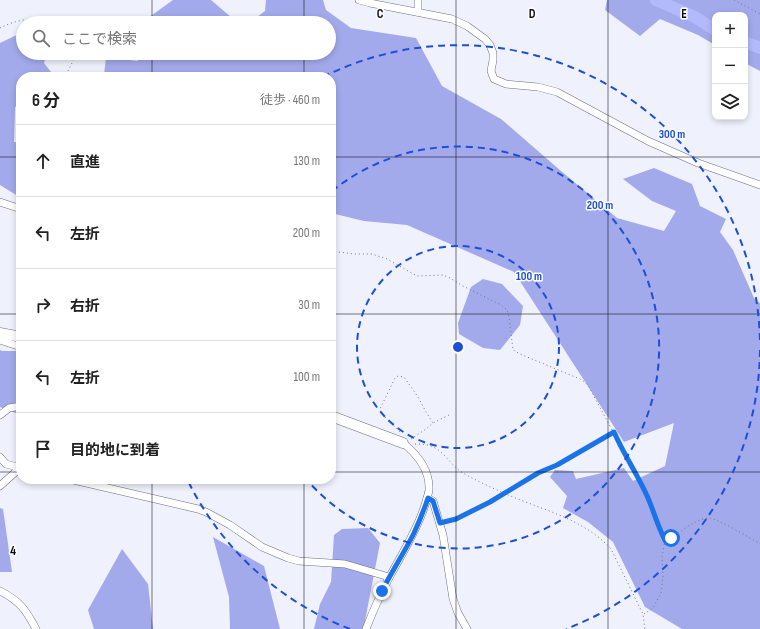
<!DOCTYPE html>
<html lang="ja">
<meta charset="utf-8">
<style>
body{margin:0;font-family:"Sofia Sans Condensed","Noto Sans JP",sans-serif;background:#f2f2f2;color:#222}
.controls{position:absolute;right:12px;top:12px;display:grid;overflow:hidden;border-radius:8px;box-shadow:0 2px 6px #0003}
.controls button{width:36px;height:36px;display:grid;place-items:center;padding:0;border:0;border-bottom:1px solid #e0e0e0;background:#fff;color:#222;font:20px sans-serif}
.stop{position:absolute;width:12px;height:12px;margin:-9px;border:3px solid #1a73e8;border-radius:50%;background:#fff}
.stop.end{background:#1a73e8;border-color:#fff;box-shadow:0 1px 4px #0008}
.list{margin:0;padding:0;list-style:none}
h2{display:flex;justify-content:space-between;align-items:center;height:52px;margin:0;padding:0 16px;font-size:17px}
h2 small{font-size:13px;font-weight:400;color:#767676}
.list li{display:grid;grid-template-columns:26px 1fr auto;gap:12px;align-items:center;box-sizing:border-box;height:72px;padding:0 16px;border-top:1px solid #e0e0e0}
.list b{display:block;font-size:15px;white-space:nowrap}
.list em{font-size:13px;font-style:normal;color:#767676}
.icon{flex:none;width:22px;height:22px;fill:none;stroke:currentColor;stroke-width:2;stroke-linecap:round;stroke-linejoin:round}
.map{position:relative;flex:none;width:760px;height:629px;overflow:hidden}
.search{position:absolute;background:#fff;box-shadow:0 2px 6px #0003;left:16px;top:16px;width:320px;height:44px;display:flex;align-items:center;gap:10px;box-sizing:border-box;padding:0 14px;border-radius:22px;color:#767676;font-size:15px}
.panel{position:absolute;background:#fff;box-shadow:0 2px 6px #0003;left:16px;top:72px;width:320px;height:412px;border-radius:16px}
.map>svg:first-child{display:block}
.forest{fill:#a2aaeb}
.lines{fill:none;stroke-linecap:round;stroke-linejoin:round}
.river{stroke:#b2bafc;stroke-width:12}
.street-casing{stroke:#6d6f80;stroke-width:8}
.secondary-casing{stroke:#6d6f80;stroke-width:11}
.path{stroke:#75767e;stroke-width:1;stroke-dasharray:1 3;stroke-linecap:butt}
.street{stroke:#fff;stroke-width:7}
.secondary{stroke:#fff;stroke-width:10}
.route{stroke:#1a73e8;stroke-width:5}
.grid{fill:none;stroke:#0c0d13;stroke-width:1;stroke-opacity:0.55}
.ring{fill:none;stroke:#1d4ed8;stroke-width:2;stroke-dasharray:7 5}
.grid-label{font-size:13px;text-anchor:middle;font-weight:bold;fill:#0c0d13;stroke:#fff;stroke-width:3;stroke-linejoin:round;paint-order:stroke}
.centre{fill:#1d4ed8;stroke:#fff;stroke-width:2}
.ring-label{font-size:12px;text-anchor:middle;font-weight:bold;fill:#1d4ed8;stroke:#fff;stroke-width:3;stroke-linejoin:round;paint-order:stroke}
</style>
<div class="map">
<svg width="760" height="629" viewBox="0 0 760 629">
<rect width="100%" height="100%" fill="#eff1fc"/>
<!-- forest -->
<g class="forest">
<path d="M 173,0 L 211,0 L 238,23 L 141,23 Z"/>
<path d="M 266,0 L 323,0 L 326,10 L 351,28 L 416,38 L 442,86 L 501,119 L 561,171 L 617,218 L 664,231 L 676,211 L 652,201 L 623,179 L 654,168 L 692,184 L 700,206 L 726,219 L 720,232 L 733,250 L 754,298 L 760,303 L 760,629 L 682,629 L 645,607 L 613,542 L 588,522 L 563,508 L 567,496 L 550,477 L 555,470 L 573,471 L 576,479 L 624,468 L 633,481 L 665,466 L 674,423 L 624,442 L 514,272 L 407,225 L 364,221 L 331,213 L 331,77 L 110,77 L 104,75 L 106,57 L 138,61 L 137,53 L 329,53 L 329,23 L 249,23 L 265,11 Z"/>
<path d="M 607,0 L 760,0 L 760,71 L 745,63 L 745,15 L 715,15 L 715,45 L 698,35 L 660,19 L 640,36 L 605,10 Z"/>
<path d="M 23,32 L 23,53 L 47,53 L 44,63 L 55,77 L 21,77 L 21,105 L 15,107 L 14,142 L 21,143 L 21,198 L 0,185 L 0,43 Z"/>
<path d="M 483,279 L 502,284 L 523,306 L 520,325 L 500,350 L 483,348 L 459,334 L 458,323 L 471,287 Z"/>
<path d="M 0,350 L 2,351 L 21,351 L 21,415 L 0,407 Z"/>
<path d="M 0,508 L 3,509 L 12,572 L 0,572 Z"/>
<path d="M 368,528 L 380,543 L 364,626 L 363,629 L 314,629 L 320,604 L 331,582 L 334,535 L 342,529 Z"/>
<path d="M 213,537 L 264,566 L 280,629 L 230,629 L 229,597 Z"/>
<path d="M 122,549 L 148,584 L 153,629 L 94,629 L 88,610 Z"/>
</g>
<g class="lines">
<!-- river -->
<g class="river">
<path d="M 656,0 L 695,17 L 715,30"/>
<path d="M 745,42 L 760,48"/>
</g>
<defs>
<g id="street">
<path d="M 359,0 L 370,3 L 452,19 L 467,26 L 485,39 L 490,45 L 493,53 L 493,60 L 491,71 L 494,79 L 506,84 L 538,87 L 557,92 L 648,141 L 698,163 L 760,185"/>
<path d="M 418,12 L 418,0"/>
<path d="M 0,202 L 21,209"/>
<path d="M 0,340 L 21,347"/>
<path d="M 0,415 L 9,408 L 21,406"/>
<path d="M 0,457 L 6,464 L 21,468"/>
<path d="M 69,479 L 198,509 L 206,512 L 230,525 L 262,547 L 288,558 L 299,561 L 345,564 L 389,577"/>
<path d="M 0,486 L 20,468"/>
<path d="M 427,498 L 433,501 L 443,535 L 453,599 L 458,613 L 467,629"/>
<path d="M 0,591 C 20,601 26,610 36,629"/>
<path d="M 366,629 C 373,611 381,593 390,576 C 402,554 416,532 424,508 C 426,502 428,496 429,490 C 430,471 418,455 403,443"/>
</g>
<g id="secondary">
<path d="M 0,333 L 21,337"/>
<path d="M 331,416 L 403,443"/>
</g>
</defs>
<!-- street casing -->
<use href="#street" class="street-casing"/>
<!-- secondary casing -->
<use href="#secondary" class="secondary-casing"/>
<!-- path -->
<g class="path">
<path d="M 734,0 L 760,14"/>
<path d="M 0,28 C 14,21 33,15 49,23"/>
<path d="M 69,77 L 66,75 L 75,57 L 75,53"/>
<path d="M 331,251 L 354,254 L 372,254 L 387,259 L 417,276 L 443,275 L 450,278 L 463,286 L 501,305 L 507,310 L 509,317 L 513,350 L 520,354 L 580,379 L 585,382 L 589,387 L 648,497 L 657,519 L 661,533 L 665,541"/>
<path d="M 400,432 L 381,413 L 380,409 L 395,378 L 398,376 L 404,377 L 418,397 L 426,412 L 433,423"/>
<path d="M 411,439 L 426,429 L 433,423 L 449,415"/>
<path d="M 415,444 C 421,444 427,444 433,447 C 445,452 451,466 463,473 C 475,480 490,487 504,493 C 541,510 583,518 611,549 L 643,614 L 645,629"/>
<path d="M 446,521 L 456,519 L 490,501 L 538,473 L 557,465 L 613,433"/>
<path d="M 644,614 L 653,608 L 661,593 L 663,577 L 662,557 L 665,540 C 676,537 682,529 692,524 C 697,521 703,518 709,518 C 719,519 750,538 760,544"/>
</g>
<!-- street -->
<use href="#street" class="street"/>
<!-- secondary -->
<use href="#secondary" class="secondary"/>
</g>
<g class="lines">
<!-- route -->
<path class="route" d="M 382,591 C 392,571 404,553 414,533 C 419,522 424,510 428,498 L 433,501 L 440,523 L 456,519 L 490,502 L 538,473 L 557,465 L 614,432 C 624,455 638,475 648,498 C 654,512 658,527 665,540 L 671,538"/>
</g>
<!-- grid -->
<path class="grid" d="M 152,0 L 152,23M 304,0 L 304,23M 456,0 L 456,629M 608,0 L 608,629M 152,53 L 152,77M 304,53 L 304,77M 0,157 L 21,157M 331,157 L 760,157M 0,314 L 21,314M 331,314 L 760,314M 0,472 L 21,472M 331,472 L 760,472M 152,479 L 152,629M 304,479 L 304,629"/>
<!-- distance rings -->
<g class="ring">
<circle cx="458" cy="347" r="101"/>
<path d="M332 191A201 201 0 1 1 307 480"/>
<path d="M760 350A302 302 0 0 1 566 629M350 629A302 302 0 0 1 187 479M323 77A302 302 0 0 1 760 344"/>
</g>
<g class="grid-label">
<text x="380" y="18">C</text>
<text x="532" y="18">D</text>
<text x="684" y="18">E</text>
<text x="13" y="555">4</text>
</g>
<circle cx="458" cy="347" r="6" class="centre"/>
<g class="ring-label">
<text x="672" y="138">300 m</text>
<text x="600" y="209">200 m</text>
<text x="529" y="280">100 m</text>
</g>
</svg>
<div class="controls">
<button>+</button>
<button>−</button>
<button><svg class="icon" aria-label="layers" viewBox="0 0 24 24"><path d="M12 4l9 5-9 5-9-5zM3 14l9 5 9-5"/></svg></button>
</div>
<div class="stop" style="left:671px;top:538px"></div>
<div class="stop end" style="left:382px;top:591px"></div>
<div class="search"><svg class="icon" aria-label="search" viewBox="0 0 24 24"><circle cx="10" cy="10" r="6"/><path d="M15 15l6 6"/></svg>ここで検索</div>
<section class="panel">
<h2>6 分<small>徒歩 · 460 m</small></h2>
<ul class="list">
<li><svg class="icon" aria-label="ahead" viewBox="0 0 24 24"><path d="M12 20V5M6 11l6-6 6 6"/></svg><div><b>直進</b></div><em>130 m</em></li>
<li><svg class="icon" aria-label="left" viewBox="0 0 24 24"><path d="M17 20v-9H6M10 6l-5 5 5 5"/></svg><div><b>左折</b></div><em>200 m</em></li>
<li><svg class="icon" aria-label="right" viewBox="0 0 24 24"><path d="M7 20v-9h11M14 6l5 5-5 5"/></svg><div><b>右折</b></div><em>30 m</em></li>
<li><svg class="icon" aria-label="left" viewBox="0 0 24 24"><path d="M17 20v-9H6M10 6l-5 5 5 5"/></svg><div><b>左折</b></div><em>100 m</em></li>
<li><svg class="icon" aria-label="arrive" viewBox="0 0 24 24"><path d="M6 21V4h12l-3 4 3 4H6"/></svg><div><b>目的地に到着</b></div></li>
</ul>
</section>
</div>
